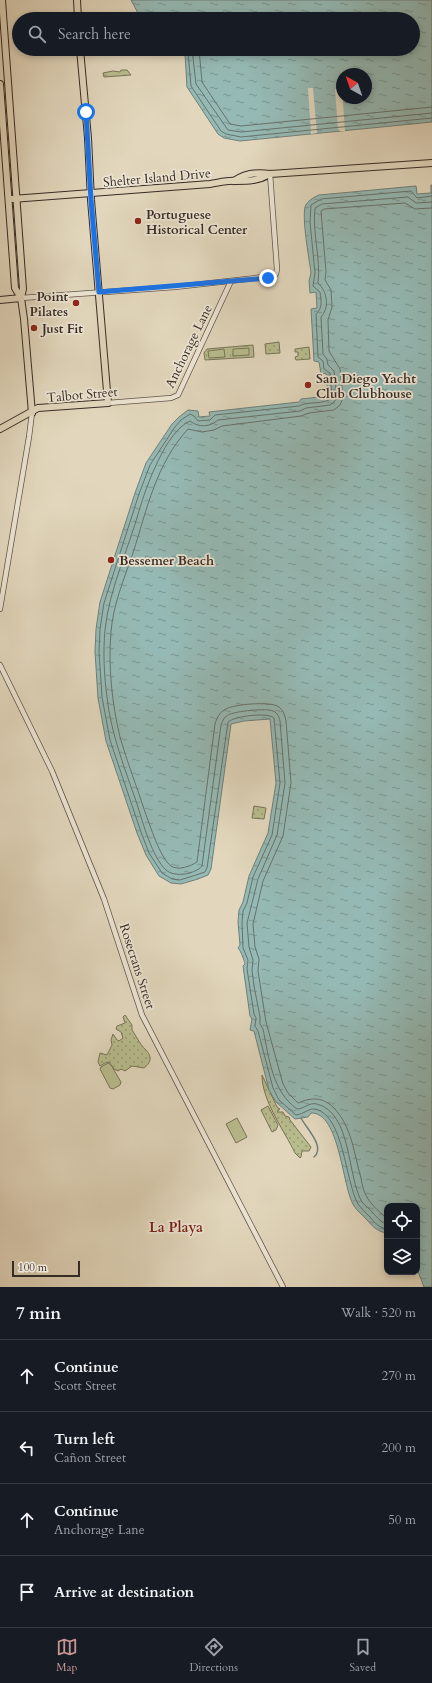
<!DOCTYPE html>
<meta charset="utf-8">
<style>
body{margin:0;font-family:Cardo,serif;background:#242831;color:#f1f3f6}
.controls{position:absolute;right:12px;bottom:12px;display:grid;overflow:hidden;border-radius:8px;box-shadow:0 2px 6px #0003}
.controls button{width:36px;height:36px;display:grid;place-items:center;padding:0;border:0;border-bottom:1px solid #363941;background:#171b24;color:#f1f3f6;font:20px sans-serif}
.compass{position:absolute;left:336px;top:68px;width:36px;height:36px;border-radius:50%;background:#171b24;box-shadow:0 2px 6px #0003;rotate:320deg}
.scale{position:absolute;left:12px;bottom:10px;width:68px;box-sizing:border-box;padding-left:4px;border:2px solid #372b25;border-top:0;font-size:11px;line-height:14px;white-space:nowrap;color:#372b25;-webkit-text-stroke:3px #ece5d4;paint-order:stroke}
.stop{position:absolute;width:12px;height:12px;margin:-9px;border:3px solid #1a73e8;border-radius:50%;background:#fff}
.stop.end{background:#1a73e8;border-color:#fff;box-shadow:0 1px 4px #0008}
.list{margin:0;padding:0;list-style:none}
h2{display:flex;justify-content:space-between;align-items:center;height:52px;margin:0;padding:0 16px;font-size:17px}
h2 small{font-size:13px;font-weight:400;color:#9ea1a6}
.list li{display:grid;grid-template-columns:26px 1fr auto;gap:12px;align-items:center;box-sizing:border-box;height:72px;padding:0 16px;border-top:1px solid #363941}
.list b{display:block;font-size:15px;white-space:nowrap}
.list p{margin:0;font-size:13px;white-space:nowrap;color:#9ea1a6}
.list em{font-size:13px;font-style:normal;color:#9ea1a6}
.icon{flex:none;width:22px;height:22px;fill:none;stroke:currentColor;stroke-width:2;stroke-linecap:round;stroke-linejoin:round}
.map{position:relative;flex:none;width:432px;height:1287px;overflow:hidden}
.search{position:absolute;background:#171b24;box-shadow:0 2px 6px #0003;left:12px;right:12px;top:12px;height:44px;display:flex;align-items:center;gap:10px;box-sizing:border-box;padding:0 14px;border-radius:22px;color:#9ea1a6;font-size:15px}
.sheet{height:340px;background:#171b24}
nav{display:flex;justify-content:space-around;align-items:center;box-sizing:border-box;height:56px;border-top:1px solid #363941;background:#171b24;font-size:11px;color:#9ea1a6}
nav a{display:grid;justify-items:center;gap:2px}
nav .on{color:#c59692}
.map>svg:first-child{display:block}
.grass{fill:url(#grass-dots);stroke:#78745a}
.forest{fill:url(#forest-crowns);stroke:#78745a}
.park{fill:url(#park-tufts);stroke:#78745a}
.garden{fill:#b8bd8e;stroke:#78745a}
.water{fill:url(#water-ripples);stroke:#6f807b;fill-rule:evenodd}
.pier{fill:#e2d7bd}
.lines{fill:none;stroke-linecap:round;stroke-linejoin:round}
.shore{stroke:#66726c;stroke-width:1}
.stream{stroke:#6f807b;stroke-width:1.5}
.minor-casing{stroke:#62564b;stroke-width:6}
.major-casing{stroke:#372b25;stroke-width:8}
.minor{stroke:#ece5d4;stroke-width:4.5}
.major{stroke:#e2d7bd;stroke-width:6}
.route{stroke:#1a73e8;stroke-width:5}
.poi-dot{fill:#8f2418;stroke:#ece5d4;stroke-width:1.5}
.labels{text-anchor:middle;stroke-width:3.5;stroke-linejoin:round;paint-order:stroke}
.street-label{font-size:13px;fill:#372b25;stroke:#ece5d4}
.poi-label{font-size:13px;font-weight:bold;fill:#372b25;stroke:#ece5d4;text-anchor:start}
.neighbourhood-label{font-size:14px;font-weight:bold;fill:#7a1f14;stroke:#ece5d4}
</style>
<div class="map">
<svg width="432" height="1287" viewBox="0 0 432 1287">
<defs>
<pattern id="grass-dots" width="8" height="8" patternUnits="userSpaceOnUse"><rect width="8" height="8" fill="#b8bd8e"/><path d="M2 2h.1M6 6h.1" fill="none" stroke="#969a74" stroke-width="1.8" stroke-linecap="round"/></pattern>
<pattern id="forest-crowns" width="20" height="18" patternUnits="userSpaceOnUse"><rect width="20" height="18" fill="#b8bd8e"/><path d="M2 6a3 3 0 1 1 6 0M12 15a3 3 0 1 1 6 0" fill="none" stroke="#969a74"/></pattern>
<pattern id="park-tufts" width="24" height="20" patternUnits="userSpaceOnUse"><rect width="24" height="20" fill="#b8bd8e"/><path d="M3 7l-1-3M5 7V3M7 7l1-3M15 17l-1-3M17 17v-4M19 17l1-3" fill="none" stroke="#969a74"/></pattern>
<pattern id="water-ripples" width="26" height="14" patternUnits="userSpaceOnUse"><rect width="26" height="14" fill="#95b9b4"/><path d="M2 4q2-2 4 0t4 0M15 11q2-2 4 0t4 0" fill="none" stroke="#7a9792"/></pattern>
</defs>
<rect width="100%" height="100%" fill="#e2d7bd"/>
<filter id="stains"><feTurbulence type="fractalNoise" baseFrequency=".005" numOctaves="4"/><feColorMatrix values="0 0 0 0 .2 0 0 0 0 .09 0 0 0 0 .02 0 0 0 .5 -.17"/></filter>
<radialGradient id="worn" r=".72"><stop offset=".6" stop-color="#630" stop-opacity="0"/><stop offset="1" stop-color="#630" stop-opacity=".3"/></radialGradient>
<!-- grass -->
<g class="grass">
<path d="M 279,342 L 280,353 L 266,354 L 265,344 Z"/>
<path d="M 309,347 L 310,359 L 296,360 L 295,357 L 298,356 L 298,352 L 295,352 L 295,349 Z"/>
<path d="M 254,806 L 266,808 L 264,819 L 252,818 Z"/>
<path d="M 125,1015 L 132,1025 L 132,1030 C 135,1034 141,1046 145,1049 C 151,1055 153,1061 144,1068 L 132,1066 L 125,1071 L 121,1069 L 118,1071 L 114,1069 L 109,1062 L 105,1063 L 100,1066 L 98,1062 L 100,1053 L 107,1055 L 112,1045 L 111,1040 L 113,1034 L 117,1040 L 119,1041 L 123,1038 L 121,1032 L 116,1029 L 117,1026 L 125,1023 L 123,1017 Z"/>
<path d="M 262,1075 L 277,1107 L 280,1109 L 277,1112 L 283,1112 L 285,1116 L 289,1117 L 290,1120 L 311,1147 L 309,1151 L 302,1151 L 301,1157 L 300,1158 L 295,1153 C 284,1130 262,1101 262,1075 Z"/>
<path d="M 268,1106 L 278,1125 L 276,1130 L 272,1132 L 261,1110 Z"/>
</g>
<!-- forest -->
<path class="forest" d="M 121,70 L 127,70 L 131,75 L 104,77 L 103,73 L 113,71 L 120,72 Z"/>
<!-- park -->
<path class="park" d="M 253,345 L 254,357 L 205,360 L 204,353 L 207,349 Z"/>
<!-- garden -->
<g class="garden">
<path d="M 249,348 L 249,355 L 233,356 L 233,349 Z"/>
<path d="M 224,349 L 225,357 L 209,358 L 208,351 Z"/>
<path d="M 108,1063 L 111,1065 L 121,1082 L 120,1085 L 113,1089 L 110,1088 L 100,1069 L 101,1067 Z"/>
<path d="M 237,1118 L 247,1137 L 236,1143 L 226,1124 Z"/>
</g>
<!-- water -->
<g class="water">
<path d="M 131,0 L 432,0 L 432,122 L 240,141 L 224,138 L 218,134 L 187,87 L 185,54 L 166,55 L 161,49 L 413,49 L 413,19 L 134,19 L 139,15 ZM 342,74 L 366,74 L 366,98 L 342,98 Z"/>
<path d="M 431,185 L 432,185 L 432,1287 L 424,1287 L 417,1269 L 417,1206 L 387,1206 L 387,1233 C 378,1232 373,1227 367,1220 C 363,1215 357,1211 354,1206 C 342,1187 340,1112 311,1113 L 308,1117 L 295,1119 L 276,1102 L 269,1090 L 254,1031 L 250,1030 L 252,1019 L 250,1016 C 248,999 245,983 243,966 L 245,964 C 244,960 241,951 238,948 L 240,945 L 238,922 L 239,910 L 243,902 L 249,876 L 268,833 L 276,783 L 270,719 L 244,721 L 231,724 L 211,869 L 208,875 L 198,879 L 181,884 L 171,883 L 159,876 L 146,855 L 137,833 L 106,741 L 98,698 L 95,652 L 96,629 L 100,602 L 135,493 L 146,463 L 172,424 L 179,417 L 188,410 L 198,411 L 199,417 L 210,416 L 209,412 L 299,402 L 301,399 L 328,396 L 326,373 L 321,374 L 319,362 L 314,361 L 311,309 L 317,308 L 316,292 L 310,293 L 309,281 L 311,273 C 309,257 302,221 305,207 C 307,201 314,197 319,195 L 416,186 L 417,194 L 431,193 Z"/>
</g>
<!-- pier -->
<g class="pier">
<path d="M 308,88 L 313,88 L 317,133 L 311,134 Z"/>
<path d="M 335,89 L 342,89 L 345,131 L 340,131 L 338,129 Z"/>
</g>
<g class="lines">
<!-- shore -->
<g class="shore">
<path d="M 166,49 C 173,53 182,47 188,52 L 191,86 L 221,131 L 226,134 L 241,137 L 432,118"/>
<path d="M 192,49 L 196,84 L 228,130 L 241,132 L 432,113"/>
<path d="M 199,49 L 202,82 L 230,124 L 241,126 L 432,107"/>
<path d="M 387,1218 C 381,1214 372,1205 368,1199 C 364,1193 362,1185 361,1178 C 354,1154 352,1127 334,1108 C 323,1097 312,1097 298,1103 L 288,1093 L 283,1084 L 266,1022 L 258,971 L 259,959 L 255,947 L 253,924 L 263,881 L 283,836 L 291,783 L 286,721 C 285,715 283,710 279,707 C 271,701 235,704 226,709 C 220,712 217,717 215,724 L 197,862 C 191,866 178,871 171,866 C 160,858 150,825 145,812 C 137,787 127,762 120,737 C 112,704 108,666 111,632 C 113,605 124,579 133,553 C 147,509 156,464 188,429 L 202,432 L 214,430 L 222,426 L 301,416 L 309,413 L 334,410 L 340,405 L 343,398 L 340,369 L 329,351 L 328,320 L 332,307 L 331,290 L 325,280 L 326,272 L 321,211 L 324,209 L 405,203 L 415,209 L 432,208"/>
<path d="M 387,1224 C 381,1223 377,1217 373,1213 C 370,1209 365,1206 362,1202 C 347,1177 352,1113 317,1104 C 309,1102 304,1109 297,1109 C 272,1091 269,1058 263,1029 L 260,1024 L 260,1017 L 254,986 L 252,970 L 253,960 L 249,947 L 247,923 L 258,879 L 277,835 L 285,783 L 280,721 C 279,717 278,713 273,711 C 267,708 235,711 228,715 C 224,717 223,720 221,725 L 202,866 C 195,874 175,878 166,870 C 152,857 143,823 137,804 C 125,769 111,734 107,697 C 104,675 103,652 105,630 C 109,590 128,550 139,511 C 146,487 166,431 190,421 C 199,428 210,427 218,420 L 300,411 L 306,408 L 330,405 L 334,402 L 337,398 L 334,371 L 328,365 L 327,359 L 323,354 L 321,317 C 330,307 327,291 318,283 C 321,258 312,233 315,208 L 322,204 L 408,197 L 416,203 L 432,202"/>
<path d="M 387,1229 C 379,1228 375,1223 370,1217 C 366,1213 361,1208 358,1204 C 345,1181 344,1115 315,1109 C 309,1108 304,1114 296,1115 L 279,1100 L 273,1088 L 258,1031 L 255,1026 L 256,1018 L 254,1014 L 247,969 L 248,960 L 243,948 L 242,922 L 243,911 L 247,903 L 253,877 L 272,835 L 280,783 L 274,718 C 268,712 234,716 228,722 L 207,868 L 205,872 L 196,875 L 180,880 L 172,879 L 162,873 L 149,853 L 141,832 L 110,740 L 102,697 L 99,652 L 100,629 L 104,603 L 139,494 L 150,465 L 175,427 L 181,420 L 190,414 L 194,416 L 198,421 L 210,420 L 215,415 L 299,406 C 308,401 324,405 332,398 L 330,373 L 324,369 L 323,361 L 318,357 L 316,314 C 323,308 321,301 320,292 L 313,286 L 315,273 L 310,222 L 311,205 L 321,199 L 411,191 L 417,198 L 432,196"/>
</g>
<!-- stream -->
<path class="stream" d="M 301,1118 C 306,1128 326,1147 314,1157"/>
<defs>
<g id="minor">
<path d="M 21,298 L 175,287 L 273,276 L 276,274 L 277,269 L 270,174"/>
<path d="M 108,403 L 171,398 L 178,395 L 231,281"/>
<path d="M 0,609 L 29,437 L 32,413"/>
<path d="M 0,665 L 52,771 L 104,899 L 142,1015 L 283,1287"/>
</g>
<g id="major">
<path d="M 2,0 L 23,289 L 21,298"/>
<path d="M 77,0 L 78,19"/>
<path d="M 0,84 L 15,288 L 21,298 L 24,319 L 32,413"/>
<path d="M 234,181 C 245,173 257,172 270,174 L 432,163"/>
<path d="M 12,199 L 210,184 C 218,183 227,180 236,181 C 248,181 258,181 270,174"/>
<path d="M 0,300 L 21,298"/>
<path d="M 0,429 L 38,408 L 108,403 L 91,200 L 88,138 L 80,49"/>
</g>
</defs>
<!-- minor casing -->
<use href="#minor" class="minor-casing"/>
<!-- major casing -->
<use href="#major" class="major-casing"/>
<!-- minor -->
<use href="#minor" class="minor"/>
<!-- major -->
<use href="#major" class="major"/>
</g>
<g class="lines">
<!-- route -->
<path class="route" d="M 86,112 L 91,200 L 99,292 L 268,278"/>
</g>
<!-- markers -->
<g class="poi-dot">
<circle cx="138" cy="221" r="4"/>
<circle cx="76" cy="303" r="4"/>
<circle cx="34" cy="328" r="4"/>
<circle cx="308" cy="385" r="4"/>
<circle cx="111" cy="560" r="4"/>
</g>
<g class="labels">
<!-- street labels -->
<g class="street-label">
<text transform="translate(157 177) rotate(-5)" y="5">Shelter Island Drive</text>
<text transform="translate(188 346) rotate(-64)" y="5">Anchorage Lane</text>
<text transform="translate(82 394) rotate(-5)" y="5">Talbot Street</text>
<text transform="translate(138 966) rotate(72)" y="5">Rosecrans Street</text>
</g>
<!-- poi labels -->
<g class="poi-label">
<text x="146" y="219">Portuguese<tspan x="146" dy="15">Historical Center</tspan></text>
<text x="68" y="301" text-anchor="end">Point<tspan x="68" dy="15">Pilates</tspan></text>
<text x="42" y="333">Just Fit</text>
<text x="316" y="383">San Diego Yacht<tspan x="316" dy="15">Club Clubhouse</tspan></text>
<text x="119" y="565">Bessemer Beach</text>
</g>
<!-- neighbourhood labels -->
<g class="neighbourhood-label">
<text x="176" y="1232">La Playa</text>
</g>
</g>
<rect width="100%" height="100%" filter="url(#stains)"/>
<rect width="100%" height="100%" fill="url(#worn)"/>
</svg>
<div class="controls">
<button><svg class="icon" aria-label="locate" viewBox="0 0 24 24"><circle cx="12" cy="12" r="6"/><path d="M12 2v4M12 18v4M2 12h4M18 12h4"/></svg></button>
<button><svg class="icon" aria-label="layers" viewBox="0 0 24 24"><path d="M12 4l9 5-9 5-9-5zM3 14l9 5 9-5"/></svg></button>
</div>
<svg class="compass" viewBox="-18 -18 36 36"><path d="M0-13l5 13h-10z" fill="#e53935"/><path d="M0 13l5-13h-10z" fill="#9ea1a6"/></svg>
<div class="scale">100 m</div>
<div class="stop" style="left:86px;top:112px"></div>
<div class="stop end" style="left:268px;top:278px"></div>
<div class="search"><svg class="icon" aria-label="search" viewBox="0 0 24 24"><circle cx="10" cy="10" r="6"/><path d="M15 15l6 6"/></svg>Search here</div>
</div>
<section class="sheet">
<h2>7 min<small>Walk · 520 m</small></h2>
<ul class="list">
<li><svg class="icon" aria-label="ahead" viewBox="0 0 24 24"><path d="M12 20V5M6 11l6-6 6 6"/></svg><div><b>Continue</b><p>Scott Street</p></div><em>270 m</em></li>
<li><svg class="icon" aria-label="left" viewBox="0 0 24 24"><path d="M17 20v-9H6M10 6l-5 5 5 5"/></svg><div><b>Turn left</b><p>Cañon Street</p></div><em>200 m</em></li>
<li><svg class="icon" aria-label="ahead" viewBox="0 0 24 24"><path d="M12 20V5M6 11l6-6 6 6"/></svg><div><b>Continue</b><p>Anchorage Lane</p></div><em>50 m</em></li>
<li><svg class="icon" aria-label="arrive" viewBox="0 0 24 24"><path d="M6 21V4h12l-3 4 3 4H6"/></svg><div><b>Arrive at destination</b></div></li>
</ul>
</section>
<nav>
<a class="on"><svg class="icon" aria-label="map" viewBox="0 0 24 24"><path d="M3 6l6-2 6 2 6-2v14l-6 2-6-2-6 2zM9 4v14M15 6v14"/></svg>Map</a>
<a><svg class="icon" aria-label="directions" viewBox="0 0 24 24"><path d="M12 3l9 9-9 9-9-9zM9 14v-3h6M13 9l2 2-2 2"/></svg>Directions</a>
<a><svg class="icon" aria-label="saved" viewBox="0 0 24 24"><path d="M7 4h10v16l-5-4-5 4z"/></svg>Saved</a>
</nav>
